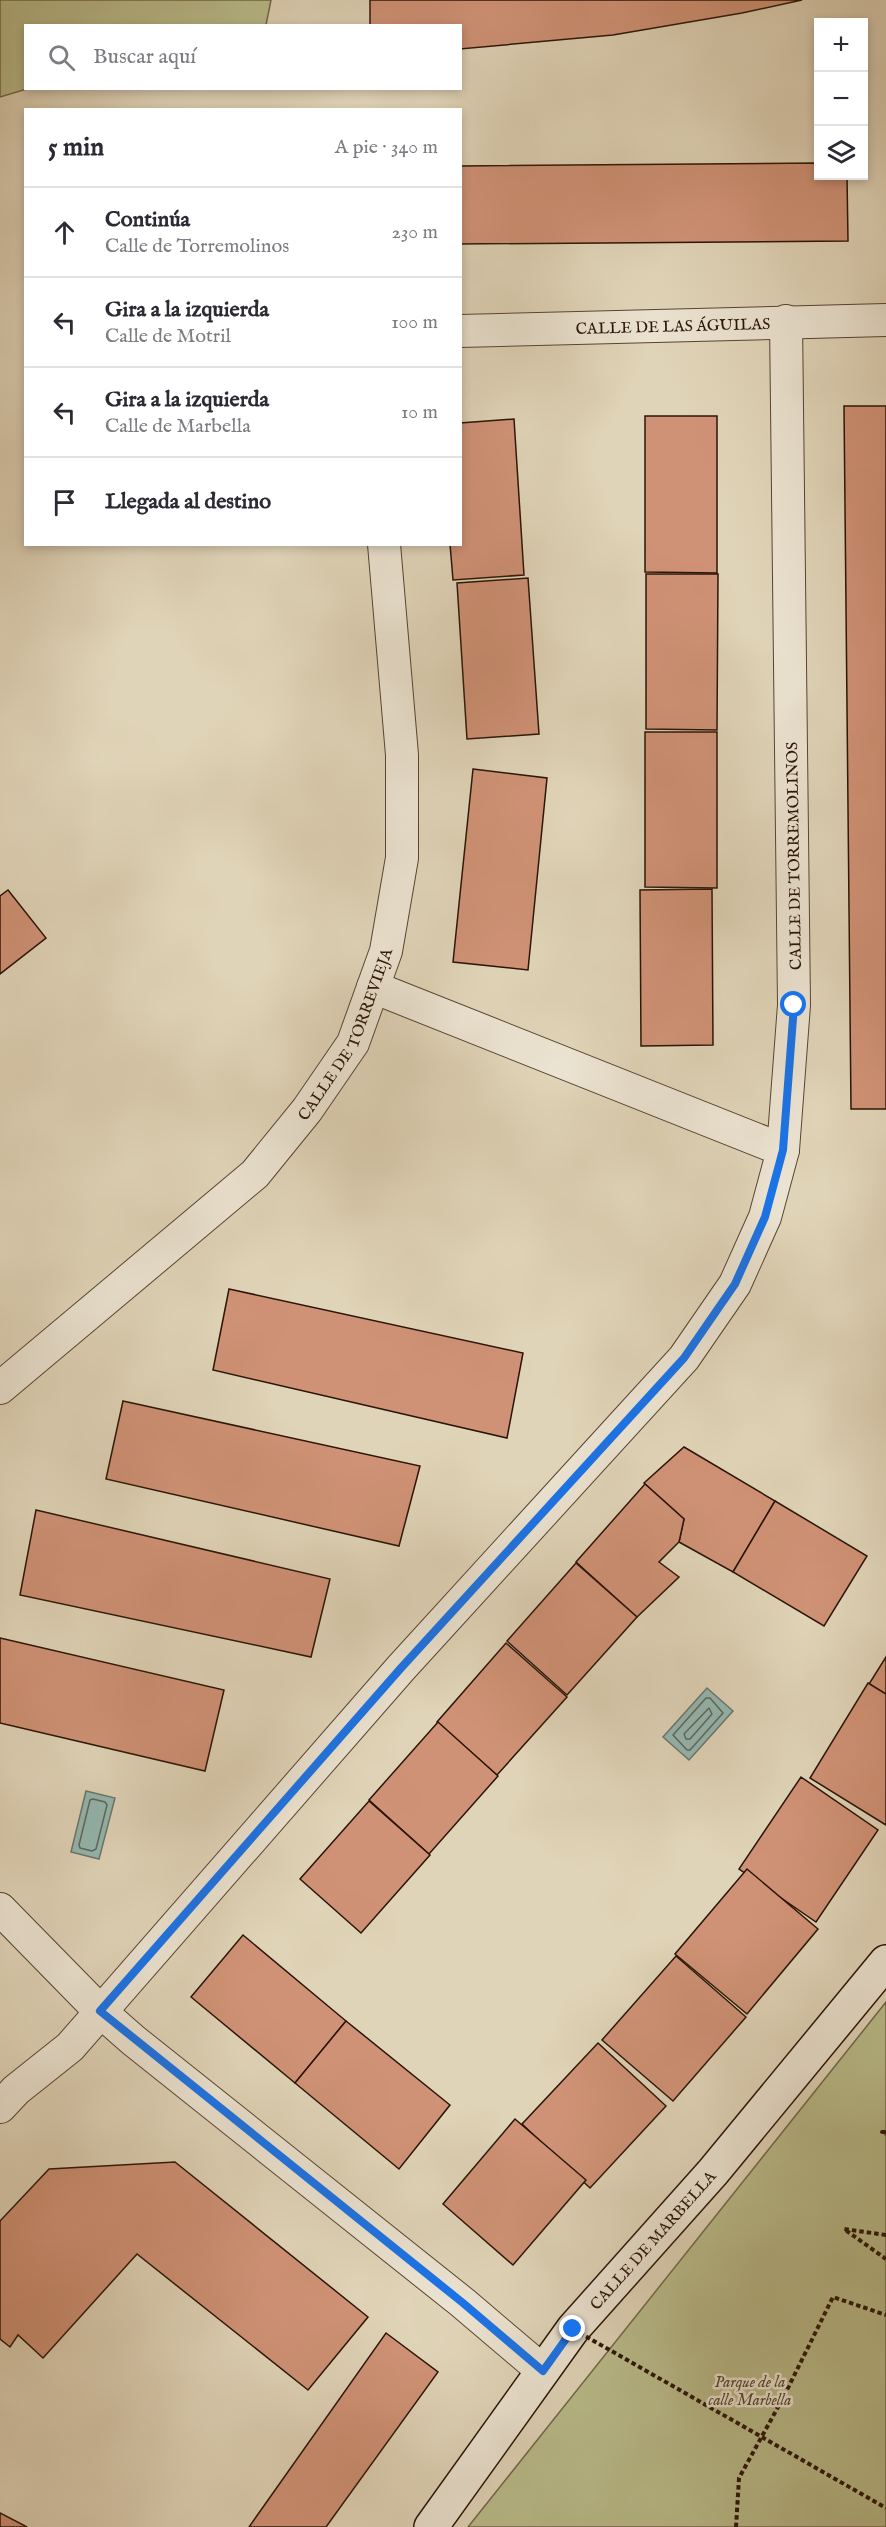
<!DOCTYPE html>
<html lang="es">
<meta charset="utf-8">
<style>
body{margin:0;font-family:"IM FELL English",serif;background:#f2f2f3;color:#2b2b33}
.controls{position:absolute;right:18px;top:18px;display:grid;overflow:hidden;border-radius:0px;box-shadow:0 3px 9px #0003}
.controls button{width:54px;height:54px;display:grid;place-items:center;padding:0;border:0;border-bottom:2px solid #e1e1e2;background:#fff;color:#2b2b33;font:30px sans-serif}
.stop{position:absolute;width:18px;height:18px;margin:-14px;border:4px solid #1a73e8;border-radius:50%;background:#fff}
.stop.end{background:#1a73e8;border-color:#fff;box-shadow:0 2px 6px #0008}
.list{margin:0;padding:0;list-style:none}
h2{display:flex;justify-content:space-between;align-items:center;height:78px;margin:0;padding:0 24px;font-size:26px}
h2 small{font-size:20px;font-weight:400;color:#7c7c81}
.list li{display:grid;grid-template-columns:39px 1fr auto;gap:18px;align-items:center;box-sizing:border-box;height:90px;padding:0 24px;border-top:2px solid #e1e1e2}
.list b{display:block;font-size:22px;white-space:nowrap}
.list p{margin:0;font-size:20px;white-space:nowrap;color:#7c7c81}
.list em{font-size:20px;font-style:normal;color:#7c7c81}
.icon{flex:none;width:33px;height:33px;fill:none;stroke:currentColor;stroke-width:2;stroke-linecap:round;stroke-linejoin:round}
.map{position:relative;flex:none;width:886px;height:2527px;overflow:hidden}
.search{position:absolute;background:#fff;box-shadow:0 3px 9px #0003;left:24px;top:24px;width:438px;height:66px;display:flex;align-items:center;gap:15px;box-sizing:border-box;padding:0 21px;border-radius:0px;color:#7c7c81;font-size:22px}
.panel{position:absolute;background:#fff;box-shadow:0 3px 9px #0003;left:24px;top:108px;width:438px;height:438px;border-radius:0px}
.map>svg:first-child{display:block}
.green{fill:#b9bb8a;stroke:#726848;stroke-width:1.5}
.water{fill:#94b8b1;stroke:#6a766d;stroke-width:1.5}
.lines{fill:none;stroke-linecap:round;stroke-linejoin:round}
.shore{stroke:#5f665c;stroke-width:1.5}
.building{fill:#d09276;stroke:#2a1407;stroke-width:1.5}
.street-casing{stroke:#584433;stroke-width:34}
.secondary-casing{stroke:#2a1407;stroke-width:36}
.path{stroke:#2a1407;stroke-width:4;stroke-dasharray:4.5 3;stroke-linecap:butt}
.street{stroke:#ebe3d1;stroke-width:32}
.secondary{stroke:#ebe3d1;stroke-width:33}
.path-bridge{stroke:#2a1407;stroke-width:4;stroke-dasharray:4.5 3;stroke-linecap:butt}
.route{stroke:#1a73e8;stroke-width:8}
.labels{text-anchor:middle;stroke-width:5;stroke-linejoin:round;paint-order:stroke}
.street-label{font-size:16px;fill:#2a1407;stroke:#ebe3d1}
.park-label{font-size:16px;font-style:italic;fill:#55462e;stroke:#ebe3d1}
</style>
<div class="map">
<svg width="886" height="2527" viewBox="0 0 886 2527">
<rect width="100%" height="100%" fill="#e0d4b8"/>
<filter id="stains"><feTurbulence type="fractalNoise" baseFrequency=".00333" numOctaves="4"/><feColorMatrix values="0 0 0 0 .2 0 0 0 0 .09 0 0 0 0 .02 0 0 0 .5 -.17"/></filter>
<radialGradient id="worn" r=".72"><stop offset=".6" stop-color="#630" stop-opacity="0"/><stop offset="1" stop-color="#630" stop-opacity=".3"/></radialGradient>
<!-- green -->
<g class="green">
<path d="M 0,0 L 271,0 L 266,25 L 26,26 L 27,89 L 0,97 Z"/>
<path d="M 886,2002 L 886,2527 L 468,2527 Z"/>
</g>
<!-- water -->
<g class="water">
<path d="M 707,1688 L 733,1711 L 689,1760 L 663,1737 Z"/>
<path d="M 86,1791 L 115,1798 L 99,1859 L 71,1852 Z"/>
</g>
<g class="lines">
<!-- shore -->
<g class="shore">
<path d="M 706,1698 L 710,1698 L 723,1713 L 690,1750 L 687,1750 L 673,1735 Z"/>
<path d="M 709,1708 L 712,1714 L 690,1739 L 686,1739 L 684,1734 Z"/>
<path d="M 93,1799 L 105,1802 L 107,1805 L 96,1849 L 92,1851 L 80,1848 L 79,1845 L 90,1800 Z"/>
</g>
</g>
<!-- building -->
<g class="building">
<path d="M 370,0 L 802,0 L 742,13 L 613,35 L 460,49 L 460,26 L 370,26 Z"/>
<path d="M 818,163 L 818,176 L 847,176 L 848,241 L 460,244 L 460,166 Z"/>
<path d="M 844,406 L 886,406 L 886,1109 L 851,1109 Z"/>
<path d="M 645,416 L 717,416 L 717,573 L 645,572 Z"/>
<path d="M 514,419 L 524,575 L 453,580 L 450,544 L 460,544 L 460,423 Z"/>
<path d="M 646,574 L 718,574 L 717,730 L 646,729 Z"/>
<path d="M 528,578 L 539,734 L 467,739 L 457,583 Z"/>
<path d="M 645,732 L 717,732 L 717,888 L 645,887 Z"/>
<path d="M 473,769 L 547,778 L 528,970 L 453,962 Z"/>
<path d="M 712,889 L 713,1045 L 641,1046 L 640,890 Z"/>
<path d="M 8,890 L 46,938 L 0,974 L 0,896 Z"/>
<path d="M 229,1289 L 523,1353 L 507,1438 L 213,1370 Z"/>
<path d="M 123,1401 L 420,1466 L 399,1546 L 106,1479 Z"/>
<path d="M 684,1447 L 775,1501 L 733,1572 L 679,1542 L 684,1519 L 644,1483 Z"/>
<path d="M 645,1484 L 684,1519 L 679,1542 L 659,1562 L 679,1577 L 637,1617 L 576,1562 Z"/>
<path d="M 775,1501 L 867,1556 L 824,1626 L 733,1572 Z"/>
<path d="M 36,1510 L 330,1579 L 311,1657 L 20,1595 Z"/>
<path d="M 576,1563 L 637,1617 L 567,1695 L 507,1641 Z"/>
<path d="M 0,1638 L 224,1690 L 205,1771 L 0,1723 Z"/>
<path d="M 506,1643 L 567,1697 L 497,1775 L 437,1722 Z"/>
<path d="M 886,1657 L 886,1695 L 869,1684 Z"/>
<path d="M 868,1683 L 886,1694 L 886,1825 L 810,1778 Z"/>
<path d="M 438,1722 L 498,1776 L 429,1854 L 369,1800 Z"/>
<path d="M 801,1777 L 878,1830 L 816,1922 L 739,1869 Z"/>
<path d="M 369,1801 L 430,1855 L 361,1933 L 300,1879 Z"/>
<path d="M 747,1869 L 818,1929 L 747,2014 L 675,1954 Z"/>
<path d="M 243,1935 L 346,2021 L 295,2083 L 191,1997 Z"/>
<path d="M 676,1956 L 746,2017 L 673,2101 L 602,2040 Z"/>
<path d="M 346,2021 L 450,2105 L 399,2169 L 295,2083 Z"/>
<path d="M 598,2043 L 666,2106 L 590,2188 L 522,2124 Z"/>
<path d="M 515,2119 L 586,2180 L 513,2265 L 443,2204 Z"/>
<path d="M 175,2162 L 368,2317 L 308,2390 L 137,2254 L 43,2358 L 18,2335 L 10,2347 L 0,2339 L 0,2221 L 49,2169 Z"/>
<path d="M 386,2333 L 438,2372 L 326,2527 L 249,2527 Z"/>
<path d="M 0,2513 L 27,2527 L 0,2527 Z"/>
</g>
<g class="lines">
<defs>
<g id="street">
<path id="s1" d="M 460,331 L 886,320"/>
<path d="M 373,987 L 783,1150"/>
<path id="s2" d="M 0,1388 L 255,1174 L 307,1110 L 353,1043 L 386,951 L 402,858 L 402,755 L 384,544"/>
<path d="M 0,1909 L 100,2011 L 133,2040 L 463,2303 L 543,2371"/>
<path d="M 0,2107 L 16,2090 L 70,2047 L 401,1668 L 684,1358 L 735,1284 L 765,1217 L 783,1150 L 794,1005 L 786,321"/>
</g>
<g id="secondary">
<path id="s3" d="M 431,2527 L 573,2329 L 713,2172 L 886,1962"/>
</g>
</defs>
<!-- street casing -->
<use href="#street" class="street-casing"/>
<!-- secondary casing -->
<use href="#secondary" class="secondary-casing"/>
<!-- path -->
<g class="path">
<path d="M 886,2132 L 882,2132 L 886,2134"/>
<path d="M 886,2235 L 844,2229 L 886,2259"/>
<path d="M 736,2527 L 739,2478 L 783,2398 L 833,2297 L 886,2315"/>
</g>
<!-- street -->
<use href="#street" class="street"/>
<!-- secondary -->
<use href="#secondary" class="secondary"/>
<!-- path-bridge -->
<path class="path-bridge" d="M 573,2329 L 886,2508"/>
</g>
<g class="lines">
<!-- route -->
<path class="route" d="M 573,2329 L 543,2371 L 463,2303 L 100,2011 L 401,1668 L 684,1358 L 735,1284 L 765,1217 L 783,1150 L 794,1005"/>
</g>
<g class="labels">
<!-- street labels -->
<g class="street-label">
<text dy="6" stroke="none"><textPath href="#s1" startOffset="213">CALLE DE LAS ÁGUILAS</textPath></text>
<text transform="translate(793 856) rotate(-91)" y="6">CALLE DE TORREMOLINOS</text>
<text dy="6" stroke="none"><textPath href="#s2" startOffset="501">CALLE DE TORREVIEJA</textPath></text>
<text dy="6" stroke="none"><textPath href="#s3" startOffset="363">CALLE DE MARBELLA</textPath></text>
</g>
<!-- park labels -->
<g class="park-label">
<text x="750" y="2387">Parque de la<tspan x="750" dy="18">calle Marbella</tspan></text>
</g>
</g>
<rect width="100%" height="100%" filter="url(#stains)"/>
<rect width="100%" height="100%" fill="url(#worn)"/>
</svg>
<div class="controls">
<button>+</button>
<button>−</button>
<button><svg class="icon" aria-label="layers" viewBox="0 0 24 24"><path d="M12 4l9 5-9 5-9-5zM3 14l9 5 9-5"/></svg></button>
</div>
<div class="stop" style="left:794px;top:1005px"></div>
<div class="stop end" style="left:573px;top:2329px"></div>
<div class="search"><svg class="icon" aria-label="search" viewBox="0 0 24 24"><circle cx="10" cy="10" r="6"/><path d="M15 15l6 6"/></svg>Buscar aquí</div>
<section class="panel">
<h2>5 min<small>A pie · 340 m</small></h2>
<ul class="list">
<li><svg class="icon" aria-label="ahead" viewBox="0 0 24 24"><path d="M12 20V5M6 11l6-6 6 6"/></svg><div><b>Continúa</b><p>Calle de Torremolinos</p></div><em>230 m</em></li>
<li><svg class="icon" aria-label="left" viewBox="0 0 24 24"><path d="M17 20v-9H6M10 6l-5 5 5 5"/></svg><div><b>Gira a la izquierda</b><p>Calle de Motril</p></div><em>100 m</em></li>
<li><svg class="icon" aria-label="left" viewBox="0 0 24 24"><path d="M17 20v-9H6M10 6l-5 5 5 5"/></svg><div><b>Gira a la izquierda</b><p>Calle de Marbella</p></div><em>10 m</em></li>
<li><svg class="icon" aria-label="arrive" viewBox="0 0 24 24"><path d="M6 21V4h12l-3 4 3 4H6"/></svg><div><b>Llegada al destino</b></div></li>
</ul>
</section>
</div>
